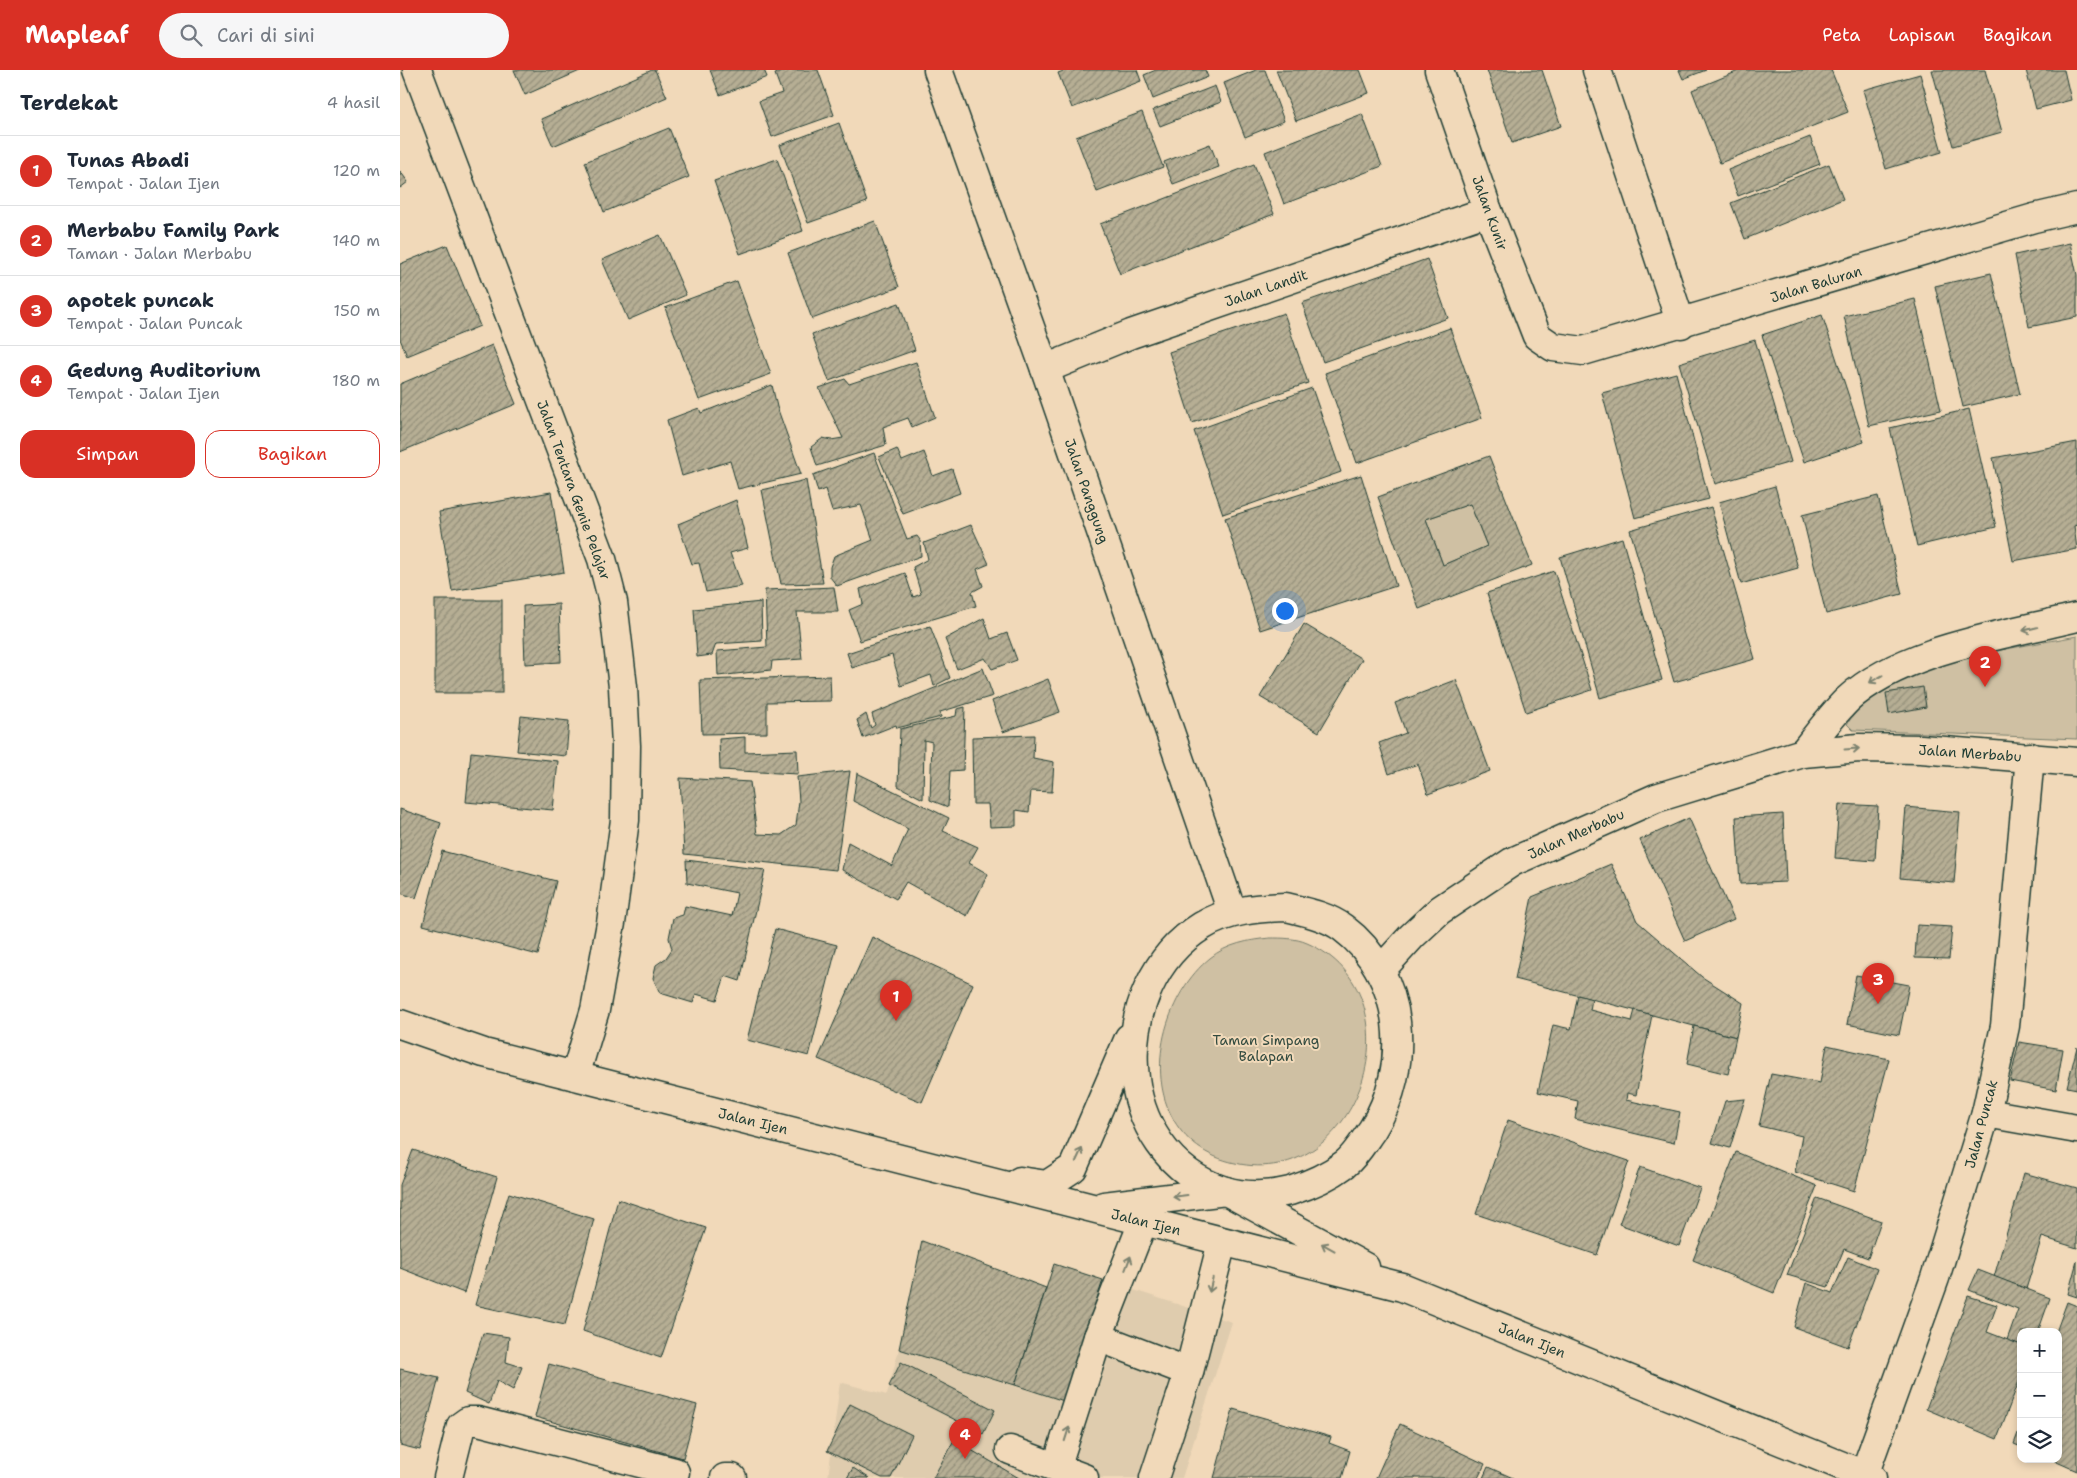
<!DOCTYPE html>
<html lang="id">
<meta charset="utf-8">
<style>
body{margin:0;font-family:"Shantell Sans",sans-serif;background:#f6f6f7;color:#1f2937}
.controls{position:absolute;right:15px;bottom:15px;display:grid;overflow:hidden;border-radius:10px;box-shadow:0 2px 8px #0003}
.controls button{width:45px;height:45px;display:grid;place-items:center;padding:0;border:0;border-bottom:1px solid #e0e1e3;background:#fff;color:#1f2937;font:25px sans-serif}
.you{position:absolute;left:884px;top:540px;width:18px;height:18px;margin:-12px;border:4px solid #fff;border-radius:50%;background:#1a73e8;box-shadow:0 0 0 8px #1a73e833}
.badge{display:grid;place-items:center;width:32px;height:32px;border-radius:50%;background:#d93025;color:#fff;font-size:16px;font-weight:700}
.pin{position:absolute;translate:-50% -41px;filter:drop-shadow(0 1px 2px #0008)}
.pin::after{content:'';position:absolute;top:26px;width:18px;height:15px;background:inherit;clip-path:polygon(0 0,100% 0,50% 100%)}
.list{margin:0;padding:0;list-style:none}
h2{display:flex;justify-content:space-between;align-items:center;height:65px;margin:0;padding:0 20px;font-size:21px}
h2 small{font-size:16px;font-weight:400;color:#747a83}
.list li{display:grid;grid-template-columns:32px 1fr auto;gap:15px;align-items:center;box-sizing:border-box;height:70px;padding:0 20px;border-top:1px solid #e0e1e3}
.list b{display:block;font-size:19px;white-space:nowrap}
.list p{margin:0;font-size:16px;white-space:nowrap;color:#747a83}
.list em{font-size:16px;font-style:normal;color:#747a83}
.actions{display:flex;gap:10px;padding:15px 20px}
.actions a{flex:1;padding:11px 0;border:1px solid #d93025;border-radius:15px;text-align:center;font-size:18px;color:#d93025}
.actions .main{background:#d93025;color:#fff}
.icon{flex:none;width:28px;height:28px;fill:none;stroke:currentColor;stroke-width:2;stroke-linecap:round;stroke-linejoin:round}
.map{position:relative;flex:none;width:1677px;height:1408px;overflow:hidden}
header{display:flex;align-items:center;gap:30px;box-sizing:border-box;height:70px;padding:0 25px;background:#d93025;color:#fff}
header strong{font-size:24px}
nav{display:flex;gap:28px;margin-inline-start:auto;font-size:18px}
.search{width:350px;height:45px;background:#f6f6f7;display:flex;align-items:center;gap:12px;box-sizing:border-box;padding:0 18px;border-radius:28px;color:#747a83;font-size:19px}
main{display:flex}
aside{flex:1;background:#fff}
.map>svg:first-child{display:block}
.built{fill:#dfccae}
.park{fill:#cfc0a3;stroke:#777e6c}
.building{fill:url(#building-hatch);stroke:#1f3d34;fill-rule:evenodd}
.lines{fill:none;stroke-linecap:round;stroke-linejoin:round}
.minor-casing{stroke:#1f3d34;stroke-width:31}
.major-casing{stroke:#1f3d34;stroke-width:31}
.minor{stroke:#f1d9b9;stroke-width:28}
.major{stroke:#f1d9b9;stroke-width:28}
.oneway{stroke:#7d8370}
.labels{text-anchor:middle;stroke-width:4;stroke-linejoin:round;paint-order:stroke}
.street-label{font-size:14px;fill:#1f3d34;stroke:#f1d9b9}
.park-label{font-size:14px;fill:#314a3f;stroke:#f1d9b9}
</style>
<header>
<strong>Mapleaf</strong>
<div class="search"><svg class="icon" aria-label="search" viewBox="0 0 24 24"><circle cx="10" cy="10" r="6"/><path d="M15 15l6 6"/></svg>Cari di sini</div>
<nav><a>Peta</a><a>Lapisan</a><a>Bagikan</a></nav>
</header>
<main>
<aside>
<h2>Terdekat<small>4 hasil</small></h2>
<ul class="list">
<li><span class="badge">1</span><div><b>Tunas Abadi</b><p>Tempat · Jalan Ijen</p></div><em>120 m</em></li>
<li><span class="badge">2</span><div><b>Merbabu Family Park</b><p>Taman · Jalan Merbabu</p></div><em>140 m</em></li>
<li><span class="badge">3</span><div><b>apotek puncak</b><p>Tempat · Jalan Puncak</p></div><em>150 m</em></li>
<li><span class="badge">4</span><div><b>Gedung Auditorium</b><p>Tempat · Jalan Ijen</p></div><em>180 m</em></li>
</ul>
<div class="actions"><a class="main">Simpan</a><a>Bagikan</a></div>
</aside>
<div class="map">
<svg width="1677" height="1408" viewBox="0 0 1677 1408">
<defs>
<pattern id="building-hatch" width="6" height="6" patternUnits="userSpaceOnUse" patternTransform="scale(1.25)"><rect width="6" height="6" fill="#b6ae94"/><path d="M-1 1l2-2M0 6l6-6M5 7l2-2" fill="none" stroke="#938f7a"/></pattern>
</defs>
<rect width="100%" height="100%" fill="#f1d9b9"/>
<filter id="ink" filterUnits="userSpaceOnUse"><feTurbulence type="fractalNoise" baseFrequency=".02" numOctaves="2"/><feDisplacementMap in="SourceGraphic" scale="10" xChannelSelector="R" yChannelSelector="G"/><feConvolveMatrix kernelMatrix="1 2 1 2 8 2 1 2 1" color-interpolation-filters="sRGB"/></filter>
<g filter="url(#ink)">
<!-- built -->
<path class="built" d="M 703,1210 L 832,1252 L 782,1408 L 428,1408 L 440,1312 L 487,1325 L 499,1279 L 663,1331 Z"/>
<!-- park -->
<g class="park">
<path d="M 1070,434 L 1087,476 L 1043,495 L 1026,449 Z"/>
<path d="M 1677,566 L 1677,669 L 1453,660 L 1447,654 C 1487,593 1610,579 1677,566 Z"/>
<path d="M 870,868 C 882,868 896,868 907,873 C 1024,923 960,1122 835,1093 C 807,1087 784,1071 771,1045 C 746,995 768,922 810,888 C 827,874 849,870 870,868 Z"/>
</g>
<!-- building -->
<g class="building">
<path d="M 114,0 L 182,0 L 125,25 Z"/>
<path d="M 252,0 L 255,0 L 267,27 L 153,76 L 141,49 Z"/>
<path d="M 310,0 L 364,0 L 367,7 L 320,25 Z"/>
<path d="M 387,0 L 418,0 L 434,45 L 372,67 L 359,31 L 382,23 L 375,4 Z"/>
<path d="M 666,0 L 737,0 L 741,11 L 672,38 L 658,3 Z"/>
<path d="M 756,0 L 805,0 L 808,7 L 753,29 L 744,5 Z"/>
<path d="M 856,0 L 865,0 L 884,51 L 845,67 L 824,13 Z"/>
<path d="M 876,0 L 960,0 L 969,23 L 896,51 Z"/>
<path d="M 1087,0 L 1142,0 L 1161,56 L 1112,73 Z"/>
<path d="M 1279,0 L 1306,0 L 1283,9 Z"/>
<path d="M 1341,0 L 1431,0 L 1448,42 L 1320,93 L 1292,20 Z"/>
<path d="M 1532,0 L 1585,0 L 1602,62 L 1553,76 Z"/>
<path d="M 1626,0 L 1664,0 L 1671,30 L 1636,39 Z"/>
<path d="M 1520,4 L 1542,82 L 1486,99 L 1463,20 Z"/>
<path d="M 815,16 L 821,32 L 760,56 L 753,40 Z"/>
<path d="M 742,42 L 763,97 L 697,122 L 676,67 Z"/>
<path d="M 962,44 L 982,96 L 884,134 L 865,82 Z"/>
<path d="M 439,53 L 467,132 L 408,153 L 380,75 Z"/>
<path d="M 269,58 L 289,107 L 204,142 L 185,92 Z"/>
<path d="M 1410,67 L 1420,94 L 1338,126 L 1328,100 Z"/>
<path d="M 810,74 L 819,97 L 773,114 L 764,92 Z"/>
<path d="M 377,89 L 403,161 L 340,184 L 314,111 Z"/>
<path d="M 854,94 L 874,144 L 720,204 L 700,154 Z"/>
<path d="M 1429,94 L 1443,129 L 1345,169 L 1331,133 Z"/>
<path d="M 0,101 L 8,112 L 0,118 Z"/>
<path d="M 475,151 L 499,217 L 412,249 L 388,183 Z"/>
<path d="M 260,165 L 286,225 L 228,250 L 202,190 Z"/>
<path d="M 1670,173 L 1677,205 L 1677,247 L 1629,257 L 1615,185 Z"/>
<path d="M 47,175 L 80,256 L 7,286 L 0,269 L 0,194 Z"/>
<path d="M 1027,189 L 1048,248 L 923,292 L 902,233 Z"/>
<path d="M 1591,203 L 1620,324 L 1563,337 L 1535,216 Z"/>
<path d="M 337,211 L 371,304 L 299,330 L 265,238 Z"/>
<path d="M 1515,229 L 1541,340 L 1469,356 L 1444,246 Z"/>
<path d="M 499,233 L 515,280 L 429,311 L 412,264 Z"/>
<path d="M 884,243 L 908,313 L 792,353 L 769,282 Z"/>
<path d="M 1422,245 L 1464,372 L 1404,392 L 1362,265 Z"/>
<path d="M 1050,258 L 1082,348 L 957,393 L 925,303 Z"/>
<path d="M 1355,270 L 1391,392 L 1315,414 L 1279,293 Z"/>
<path d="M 92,275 L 116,334 L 0,382 L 0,314 Z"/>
<path d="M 516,292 L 535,347 L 512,357 L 508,348 L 483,357 L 486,375 L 417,396 L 411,377 L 423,368 L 431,370 L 443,368 L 419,318 L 445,309 L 449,314 Z"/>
<path d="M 1276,303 L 1309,429 L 1235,448 L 1202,323 Z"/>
<path d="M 372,315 L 377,337 L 401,404 L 338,419 L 330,391 L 282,406 L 267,350 L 299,338 L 301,343 Z"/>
<path d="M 912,318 L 941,402 L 823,444 L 794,361 Z"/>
<path d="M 1569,339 L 1596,457 L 1517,476 L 1490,358 Z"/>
<path d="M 1677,372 L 1677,455 L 1674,456 L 1677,479 L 1613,491 L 1593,388 Z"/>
<path d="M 497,379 L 502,391 L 524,382 L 533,406 L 552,399 L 560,423 L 503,444 L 479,387 Z"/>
<path d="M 474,383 L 507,469 L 517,466 L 520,470 L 521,486 L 437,516 L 430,507 L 430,497 L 434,486 L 473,470 L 461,435 L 432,441 L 425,419 L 418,422 L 413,405 Z"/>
<path d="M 1089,386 L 1132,495 L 1019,539 L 978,427 ZM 1070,434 L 1087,476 L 1043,495 L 1026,449 Z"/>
<path d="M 961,405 L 996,516 L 860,560 L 825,448 Z"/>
<path d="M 406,410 L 423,513 L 381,514 L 362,420 Z"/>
<path d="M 1375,416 L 1398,498 L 1341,514 L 1319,432 Z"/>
<path d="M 151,422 L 164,502 L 52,521 L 39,442 Z"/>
<path d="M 1478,426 L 1502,524 L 1426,544 L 1402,445 Z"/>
<path d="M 336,430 L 348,478 L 330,483 L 342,516 L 306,522 L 299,493 L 292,494 L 278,454 Z"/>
<path d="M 1311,437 L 1355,589 L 1274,612 L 1230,460 Z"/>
<path d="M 571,455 L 589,494 L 577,499 L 583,516 L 572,522 L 576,536 L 460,571 L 449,540 L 463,534 L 460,519 L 505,503 L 513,527 L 521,524 L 513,497 L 528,489 L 524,473 Z"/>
<path d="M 1222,468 L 1262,610 L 1200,628 L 1160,487 Z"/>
<path d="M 1154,501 L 1192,620 L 1126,642 L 1087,523 Z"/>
<path d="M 434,517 L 438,542 L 397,542 L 402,589 L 372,591 L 371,600 L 318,606 L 317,581 L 367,577 L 365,520 Z"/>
<rect x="35" y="530" width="67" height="93"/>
<path d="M 361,532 L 362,571 L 316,574 L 312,585 L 297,587 L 294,539 Z"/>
<path d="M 159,534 L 161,592 L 125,594 L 123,536 Z"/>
<path d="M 584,548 L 591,569 L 607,563 L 617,590 L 592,599 L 585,588 L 557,599 L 545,569 Z"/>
<path d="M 904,554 L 962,589 L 919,662 L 860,627 Z"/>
<path d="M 530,556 L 550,608 L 534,616 L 531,605 L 501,616 L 492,585 L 452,598 L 447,583 Z"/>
<path d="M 583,598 L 593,626 L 540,642 L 541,647 L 497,658 L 496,655 L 463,668 L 457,650 L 466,644 L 471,658 L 475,655 L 472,644 Z"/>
<path d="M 430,606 L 431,631 L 367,632 L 367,663 L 302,664 L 300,610 Z"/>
<path d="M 648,609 L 660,642 L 603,662 L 592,631 Z"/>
<path d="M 1056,610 L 1090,701 L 1028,724 L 1018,694 L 989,704 L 979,673 L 1006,663 L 995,633 Z"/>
<path d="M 1523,617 L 1526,637 L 1489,644 L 1486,623 Z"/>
<path d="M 565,637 L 563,700 L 550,701 L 548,737 L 530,730 L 532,672 L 524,670 L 523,729 L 498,716 L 500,659 L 556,646 L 557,639 Z"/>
<path d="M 121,646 L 169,651 L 166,686 L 117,681 Z"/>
<path d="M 634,665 L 633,688 L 654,692 L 652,722 L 631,721 L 629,742 L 616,740 L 616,756 L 590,757 L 588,734 L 573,734 L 572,667 Z"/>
<path d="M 345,667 L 345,682 L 397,680 L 398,704 L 320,700 L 319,669 Z"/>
<path d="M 71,682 L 158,691 L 153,740 L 66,732 Z"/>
<path d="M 450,701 L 436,800 L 284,784 L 280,708 L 350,712 L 357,764 L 381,765 L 396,755 L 399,731 L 397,707 Z"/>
<path d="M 457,703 L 549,748 L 543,761 L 578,777 L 569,793 L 588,804 L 567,846 L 506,812 L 496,829 L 442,800 L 448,772 L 492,796 L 508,759 L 453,731 Z"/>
<path d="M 1439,734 L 1478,736 L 1475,791 L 1435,788 Z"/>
<path d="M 1506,737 L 1560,742 L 1554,813 L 1500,808 Z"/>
<path d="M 0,739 L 41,753 L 16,828 L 0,823 Z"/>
<path d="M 1383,744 L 1386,812 L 1340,814 L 1336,747 Z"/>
<path d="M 1289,748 L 1334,849 L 1285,871 L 1240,770 Z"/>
<path d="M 42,781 L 156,811 L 138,885 L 23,855 Z"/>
<path d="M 286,790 L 365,800 L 340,911 L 325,906 L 317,930 L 296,924 L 293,933 L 260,923 L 253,908 L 256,895 L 266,888 L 272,879 L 269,868 L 273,848 L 283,845 L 285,836 L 332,846 L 337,823 L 287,813 Z"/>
<path d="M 1211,794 L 1237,851 L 1302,907 L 1343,933 L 1336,967 L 1115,909 L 1132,827 Z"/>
<path d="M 1517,855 L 1552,857 L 1549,889 L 1515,888 Z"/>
<path d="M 375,859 L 437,875 L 409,986 L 347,970 Z"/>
<path d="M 472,867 L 573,914 L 522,1032 L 418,989 Z"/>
<path d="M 1456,905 L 1509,915 L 1499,965 L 1447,954 Z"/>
<path d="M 1178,925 L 1192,929 L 1190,940 L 1232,951 L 1235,940 L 1252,945 L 1236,1025 L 1227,1023 L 1226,1030 L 1280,1042 L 1274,1073 L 1175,1049 L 1178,1031 L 1138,1022 L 1153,955 L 1171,959 Z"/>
<path d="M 1294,956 L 1336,967 L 1328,1004 L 1287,994 Z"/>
<path d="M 1619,972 L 1663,979 L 1656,1020 L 1610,1011 Z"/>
<path d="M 1427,975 L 1489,989 L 1454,1121 L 1395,1102 L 1402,1066 L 1359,1056 L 1371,1004 L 1420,1013 Z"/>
<path d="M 1677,977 L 1677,1019 L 1667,1017 Z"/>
<path d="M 1345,1029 L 1330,1078 L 1312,1073 L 1325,1031 Z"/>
<path d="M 1108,1050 L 1229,1091 L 1197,1185 L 1076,1144 Z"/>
<path d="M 13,1080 L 97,1107 L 64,1223 L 0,1198 L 0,1115 Z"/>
<path d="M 1336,1082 L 1417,1116 L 1374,1223 L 1293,1190 Z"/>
<path d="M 1240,1097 L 1300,1118 L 1279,1176 L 1219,1154 Z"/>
<path d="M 1624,1103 L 1677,1118 L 1677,1178 L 1642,1167 L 1626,1219 L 1594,1207 Z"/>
<path d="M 109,1123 L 194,1149 L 165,1255 L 75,1235 Z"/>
<path d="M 1417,1128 L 1481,1151 L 1468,1188 L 1444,1179 L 1428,1217 L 1387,1205 Z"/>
<path d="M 218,1129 L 306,1158 L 261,1288 L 183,1261 Z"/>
<path d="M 522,1171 L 646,1218 L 615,1315 L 499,1279 Z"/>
<path d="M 1448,1187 L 1477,1199 L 1448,1277 L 1394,1257 L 1406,1213 L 1432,1223 Z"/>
<path d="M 1677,1191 L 1677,1227 L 1668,1224 Z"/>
<path d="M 654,1194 L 703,1210 L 664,1331 L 615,1315 Z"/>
<path d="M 1578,1200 L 1650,1228 L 1638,1262 L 1621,1262 L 1621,1275 L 1607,1270 L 1618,1239 L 1569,1220 Z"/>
<path d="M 1568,1226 L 1597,1235 L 1587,1262 L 1621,1275 L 1621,1306 L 1597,1369 L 1526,1339 Z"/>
<path d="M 1667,1232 L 1677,1236 L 1677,1401 L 1650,1389 L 1658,1389 L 1658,1262 L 1656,1262 Z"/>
<path d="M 83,1263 L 109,1267 L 106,1292 L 122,1297 L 113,1320 L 97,1311 L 89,1334 L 65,1323 Z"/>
<path d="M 501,1292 L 595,1340 L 583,1364 L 489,1316 Z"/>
<path d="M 149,1294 L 297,1335 L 283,1388 L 135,1347 Z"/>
<path d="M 0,1299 L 39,1308 L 20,1380 L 0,1375 Z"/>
<path d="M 450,1334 L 512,1365 L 491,1408 L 482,1408 L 427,1381 Z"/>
<path d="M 833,1339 L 931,1367 L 929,1373 L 950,1381 L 942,1408 L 814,1408 Z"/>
<path d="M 1000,1354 L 1085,1394 L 1078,1408 L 976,1408 Z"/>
<path d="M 1621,1355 L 1621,1377 L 1614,1374 Z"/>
<path d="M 554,1370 L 619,1408 L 533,1408 Z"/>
<path d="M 1088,1397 L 1113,1408 L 1083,1408 Z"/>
<path d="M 453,1398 L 469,1408 L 447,1408 Z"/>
</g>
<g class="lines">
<defs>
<g id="minor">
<path d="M 17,0 L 202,489 L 213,532 L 223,617 L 226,676 L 225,750 L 211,853 L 195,940 L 175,1006"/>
<path d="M 1039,0 L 1088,141 L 1137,266 L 1153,277 L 1183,281 L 1634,148 L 1677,138"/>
<path d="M 1197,0 L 1281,254"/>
<path d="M 645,299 L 731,264 L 1088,141"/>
<path d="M 1586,1043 L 1677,1059"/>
<path d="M 698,1267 L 789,1302"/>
<path d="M 610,1380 L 684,1408"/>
<path d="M 656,1398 L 698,1267 L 743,1152"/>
<path d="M 1464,1405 L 1535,1208 L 1586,1043 L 1605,956 L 1630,687"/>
<path d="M 48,1408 L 61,1356 L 68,1351 L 78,1351 L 275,1402"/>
<path d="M 325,1408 L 332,1408"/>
<path d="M 754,1408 L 789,1302 L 822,1172"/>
</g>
<g id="major">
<path d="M 538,0 L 645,299 L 832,842"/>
<path d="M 1403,683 C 1417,665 1431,646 1447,630 C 1502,579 1605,565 1677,547"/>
<path d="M 886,837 C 906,842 927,846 943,858 C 1006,905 1012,997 972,1060 C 964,1071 956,1085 945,1094 C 929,1106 909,1115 890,1121 C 870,1126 845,1127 825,1121 C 710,1085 705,916 802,856 C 828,840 857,838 886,837 Z"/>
<path d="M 980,901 L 1012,866 L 1040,840 L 1112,792 L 1256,728 L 1403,683 L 1459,678 L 1521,679 L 1677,692"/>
<path d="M 0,954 L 84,983 L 175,1006 L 1002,1217 L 1472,1408"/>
<path d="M 620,1111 L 647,1115 L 673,1098 L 729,968"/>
<path d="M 704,1136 L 826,1121 L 965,1197"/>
</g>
</defs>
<!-- minor casing -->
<use href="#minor" class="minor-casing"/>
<!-- major casing -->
<use href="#major" class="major-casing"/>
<!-- minor -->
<use href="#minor" class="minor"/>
<!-- major -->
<use href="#major" class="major"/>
</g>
<!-- one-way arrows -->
<defs><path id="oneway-shaft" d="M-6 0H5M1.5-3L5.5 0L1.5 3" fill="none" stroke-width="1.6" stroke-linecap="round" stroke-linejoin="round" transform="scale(1.25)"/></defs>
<g class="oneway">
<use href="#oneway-shaft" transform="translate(1630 559) rotate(166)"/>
<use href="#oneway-shaft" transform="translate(1476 609) rotate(150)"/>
<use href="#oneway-shaft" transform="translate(1452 679) rotate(-4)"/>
<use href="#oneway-shaft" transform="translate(679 1085) rotate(-65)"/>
<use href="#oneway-shaft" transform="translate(780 1126) rotate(173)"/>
<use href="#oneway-shaft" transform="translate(928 1177) rotate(-151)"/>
<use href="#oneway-shaft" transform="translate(728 1193) rotate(-69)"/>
<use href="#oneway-shaft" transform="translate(811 1215) rotate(103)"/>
<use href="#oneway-shaft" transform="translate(667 1364) rotate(-72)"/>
</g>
</g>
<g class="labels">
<!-- street labels -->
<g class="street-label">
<text transform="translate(1090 143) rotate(70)" y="5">Jalan Kunir</text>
<text transform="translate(1416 214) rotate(-17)" y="5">Jalan Baluran</text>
<text transform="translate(866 218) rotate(-19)" y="5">Jalan Landit</text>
<text transform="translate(174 420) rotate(70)" y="5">Jalan Tentara Genie Pelajar</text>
<text transform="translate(687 421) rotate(71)" y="5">Jalan Panggung</text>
<text transform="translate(1570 683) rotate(4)" y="5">Jalan Merbabu</text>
<text transform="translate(1176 764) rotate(-24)" y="5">Jalan Merbabu</text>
<text transform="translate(353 1051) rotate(14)" y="5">Jalan Ijen</text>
<text transform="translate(1581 1054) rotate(-75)" y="5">Jalan Puncak</text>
<text transform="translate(746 1152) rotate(14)" y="5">Jalan Ijen</text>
<text transform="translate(1132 1270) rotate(22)" y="5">Jalan Ijen</text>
</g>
<!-- park labels -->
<g class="park-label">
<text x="866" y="975">Taman Simpang<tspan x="866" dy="16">Balapan</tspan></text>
</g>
</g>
</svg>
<div class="controls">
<button>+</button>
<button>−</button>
<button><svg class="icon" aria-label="layers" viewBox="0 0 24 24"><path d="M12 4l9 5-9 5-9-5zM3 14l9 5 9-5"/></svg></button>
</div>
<div class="you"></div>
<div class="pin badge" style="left:496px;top:951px">1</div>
<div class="pin badge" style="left:1585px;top:617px">2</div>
<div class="pin badge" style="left:1478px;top:934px">3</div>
<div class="pin badge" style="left:565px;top:1389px">4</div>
</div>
</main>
